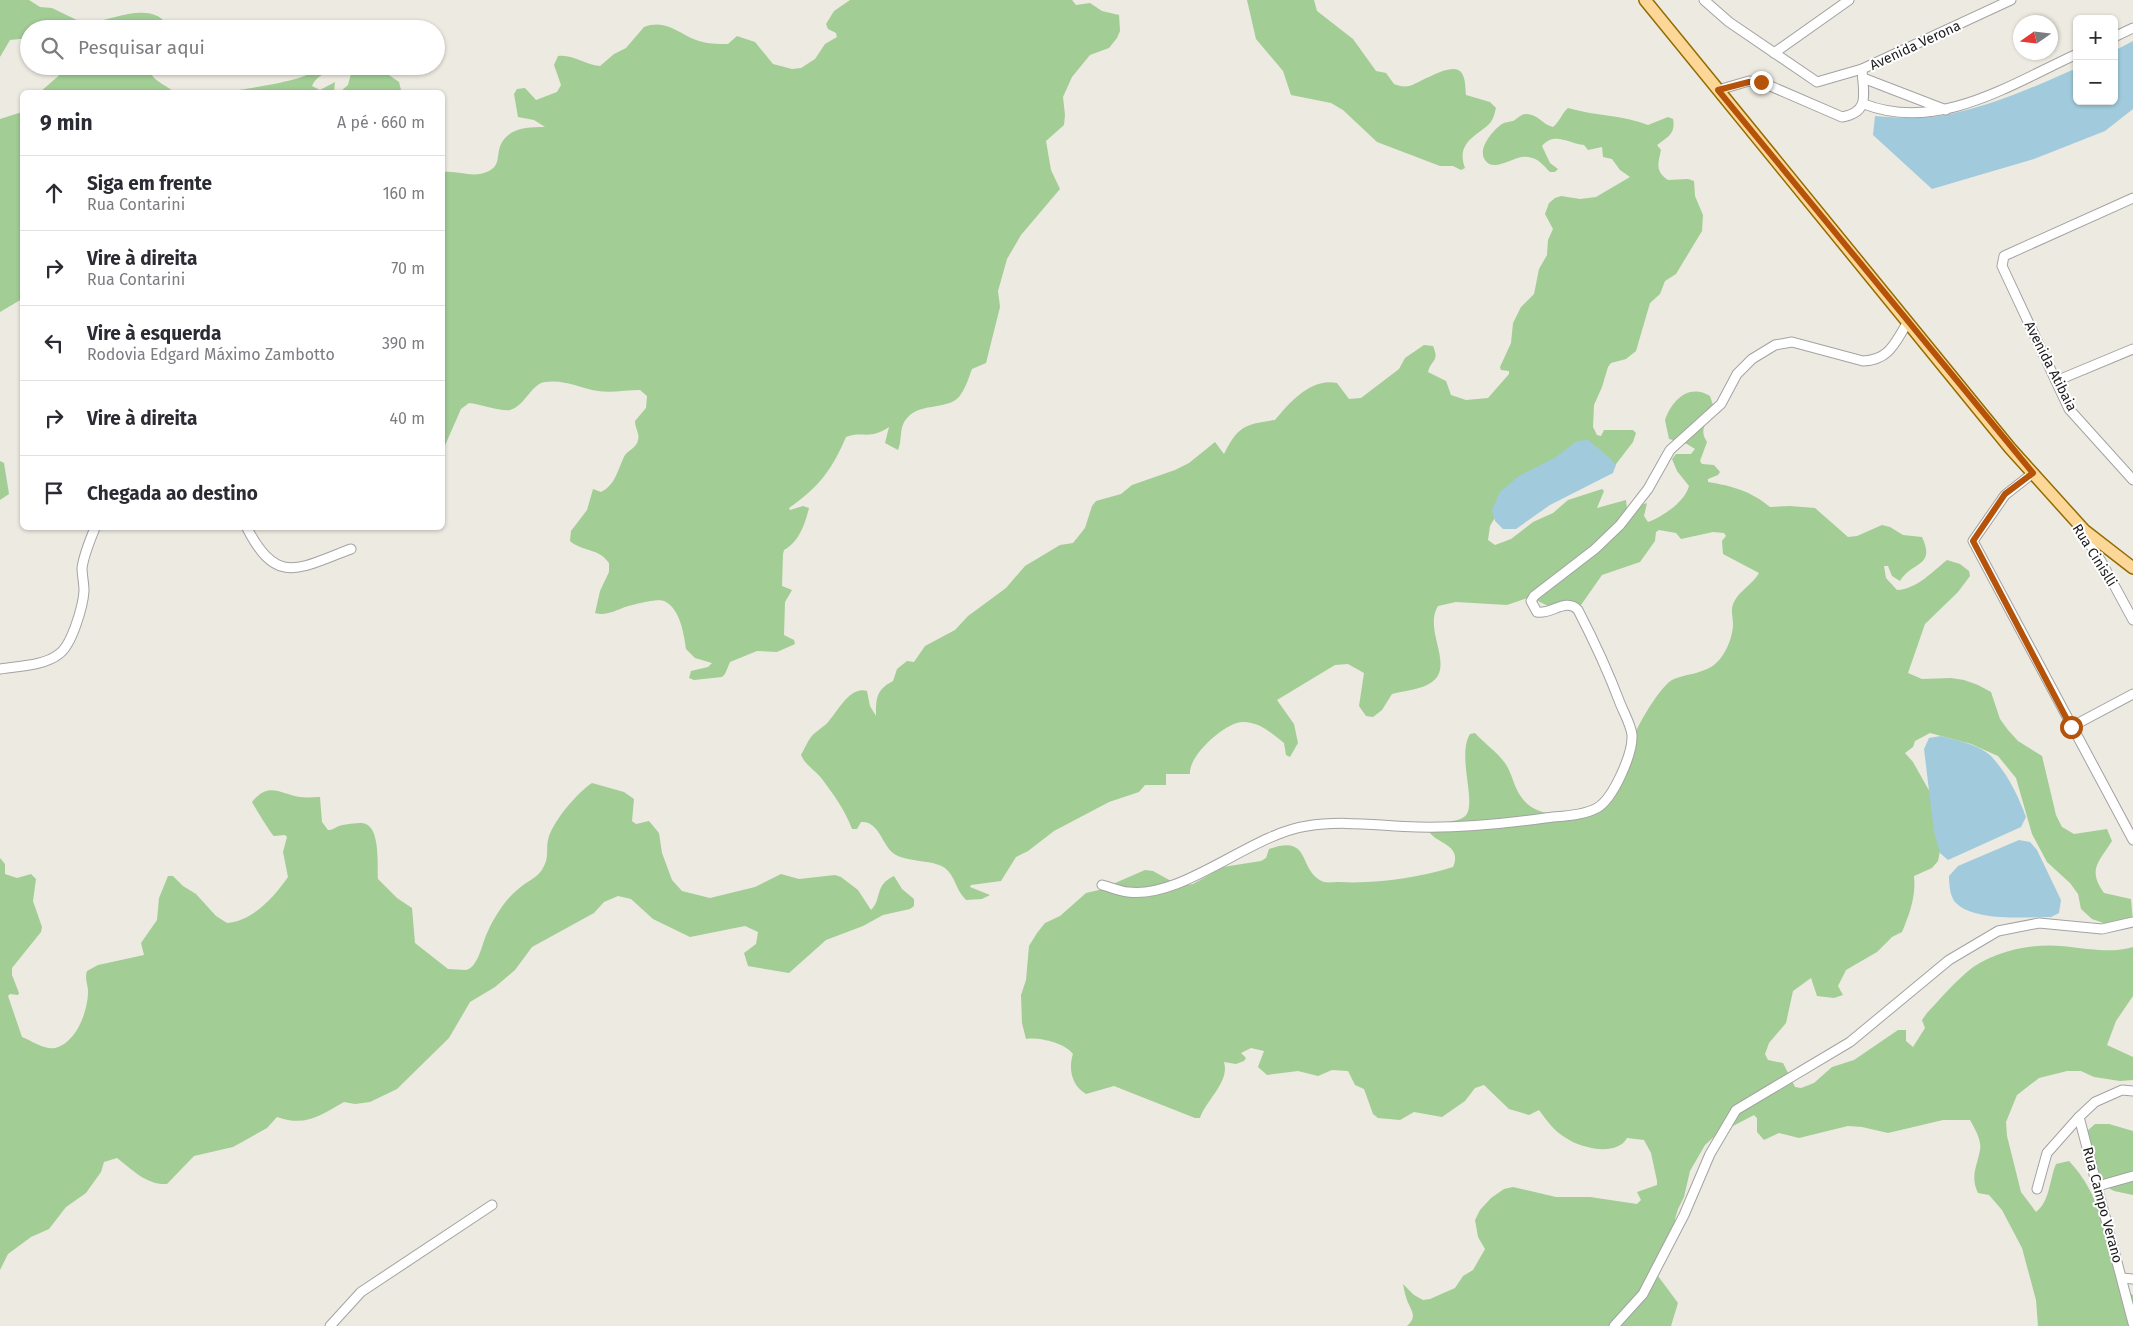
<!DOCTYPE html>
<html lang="pt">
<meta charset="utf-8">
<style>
body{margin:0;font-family:"Fira Sans",sans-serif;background:#f7f7f7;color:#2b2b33}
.controls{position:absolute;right:15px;top:15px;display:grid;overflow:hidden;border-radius:8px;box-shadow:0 1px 4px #0004}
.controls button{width:45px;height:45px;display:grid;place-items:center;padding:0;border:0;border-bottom:1px solid #e1e1e2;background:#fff;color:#2b2b33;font:25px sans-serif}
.compass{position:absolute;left:2013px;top:15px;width:45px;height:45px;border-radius:50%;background:#fff;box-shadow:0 1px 4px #0004;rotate:256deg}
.stop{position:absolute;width:15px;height:15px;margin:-11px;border:4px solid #b45309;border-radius:50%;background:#fff}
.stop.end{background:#b45309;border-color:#fff;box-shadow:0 1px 5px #0008}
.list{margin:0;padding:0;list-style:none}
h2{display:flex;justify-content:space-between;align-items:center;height:65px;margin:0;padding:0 20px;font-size:21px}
h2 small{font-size:16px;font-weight:400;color:#7c7c81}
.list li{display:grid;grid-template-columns:32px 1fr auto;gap:15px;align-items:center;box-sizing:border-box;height:75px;padding:0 20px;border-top:1px solid #e1e1e2}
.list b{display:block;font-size:19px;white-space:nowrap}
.list p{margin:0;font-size:16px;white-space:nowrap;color:#7c7c81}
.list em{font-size:16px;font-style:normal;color:#7c7c81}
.icon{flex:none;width:28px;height:28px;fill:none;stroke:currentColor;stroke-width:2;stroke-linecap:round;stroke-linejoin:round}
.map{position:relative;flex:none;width:2133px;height:1326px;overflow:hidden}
.search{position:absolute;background:#fff;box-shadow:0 1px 4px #0004;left:20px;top:20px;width:425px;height:55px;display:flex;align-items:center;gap:12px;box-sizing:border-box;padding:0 18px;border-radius:28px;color:#7c7c81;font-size:19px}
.panel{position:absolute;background:#fff;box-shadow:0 1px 4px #0004;left:20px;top:90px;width:425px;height:440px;border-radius:8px}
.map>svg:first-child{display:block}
.forest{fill:#a2cd95}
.water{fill:#a1cbdc}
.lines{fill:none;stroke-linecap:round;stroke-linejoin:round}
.minor-casing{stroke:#a3a3a3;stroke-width:11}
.major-casing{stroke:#936c00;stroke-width:14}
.minor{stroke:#fff;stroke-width:9}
.major{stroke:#fcd798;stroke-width:11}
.route{stroke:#b45309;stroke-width:6}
.labels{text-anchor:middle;stroke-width:4;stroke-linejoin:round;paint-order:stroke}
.street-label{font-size:14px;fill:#1c1c1c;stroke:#fff}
</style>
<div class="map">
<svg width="2133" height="1326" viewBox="0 0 2133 1326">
<rect width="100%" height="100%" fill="#edeae1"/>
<!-- forest -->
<g class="forest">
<path d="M 0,0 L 29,0 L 40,7 L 52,8 L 87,25 C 116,17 157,0 169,29 L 29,29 L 29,38 L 10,40 L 0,57 Z"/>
<path d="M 850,0 L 1072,0 L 1076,5 L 1090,3 L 1102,11 L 1119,15 L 1120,31 L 1117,38 L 1109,48 L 1090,55 L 1072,77 L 1063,97 L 1065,115 L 1064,125 L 1046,141 L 1051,170 L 1060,189 L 1021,235 L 1007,259 L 998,291 L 1000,307 L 986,363 L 972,369 C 969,377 966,387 961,394 C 951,411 921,402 908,417 C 898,427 903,439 898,450 L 885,443 L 889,427 C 868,441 863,430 846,437 C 832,470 818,488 789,508 L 790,510 L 803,506 L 809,508 C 805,524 799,542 784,550 L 783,554 L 782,586 L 792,590 L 785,602 L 784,635 L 794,640 L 795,644 L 777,652 L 757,651 L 730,662 L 725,674 L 722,677 L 694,680 L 689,678 L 691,671 L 708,667 L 712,663 L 695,658 L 686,649 C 684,634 680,608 664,601 C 657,598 632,605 625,607 C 615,611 605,616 595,613 L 600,591 L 609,572 L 609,563 C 599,548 583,552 570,541 L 571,531 L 587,510 L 593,489 L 601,492 C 616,485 618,468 625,455 C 629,450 637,447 638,440 C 640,434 635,428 635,421 L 646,408 L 647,396 L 640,390 C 627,390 611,393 598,391 C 580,388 564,379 545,382 C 531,384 525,406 510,410 C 502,412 480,404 469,403 L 461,409 L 443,450 L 443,172 C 459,170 473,179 489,171 C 501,165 496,155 501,144 C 510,127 529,127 545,127 L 534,120 L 518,117 L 514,94 L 517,89 L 525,88 L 536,100 L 557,92 L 561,85 L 554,65 L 558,56 C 573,54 585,65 600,66 L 614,54 L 626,48 L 644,27 C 667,19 677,33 696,40 C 706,44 717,44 728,44 L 737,36 L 755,42 L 773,64 L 792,69 L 801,68 L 815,59 L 825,44 L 837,37 L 836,33 L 828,29 L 826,24 L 834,11 Z"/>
<path d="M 1247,0 L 1314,0 L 1317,11 L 1353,39 L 1376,71 L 1386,73 L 1394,84 C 1399,86 1404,87 1409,86 C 1420,83 1452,61 1461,72 C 1466,78 1465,88 1466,95 L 1490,102 L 1496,108 C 1495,111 1494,117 1492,120 C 1484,134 1454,139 1465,168 L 1461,170 L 1453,166 L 1440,166 L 1377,142 L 1343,110 L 1331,103 L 1291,95 L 1283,71 L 1256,39 Z"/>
<path d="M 72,66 L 149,66 C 149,80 165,84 174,92 L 40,92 L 63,72 L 73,69 Z"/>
<path d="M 321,66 L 331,66 C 326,74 315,77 312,86 L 320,90 L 335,82 L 334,92 L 229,92 C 250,87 308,82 321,66 Z"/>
<path d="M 353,66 L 376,66 L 399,82 L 401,90 L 399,92 L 340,92 L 348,85 Z"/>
<path d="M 1568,108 C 1595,116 1623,115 1648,125 L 1668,117 L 1673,119 C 1676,134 1667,137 1657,145 L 1661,150 C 1658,164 1655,171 1668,180 L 1688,179 L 1694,181 L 1695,196 L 1703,215 L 1702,231 L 1676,274 L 1665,281 L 1660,294 L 1650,303 L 1636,351 L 1626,359 L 1611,363 L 1608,367 L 1602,387 L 1594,405 L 1593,427 L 1597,435 L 1601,436 L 1604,430 L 1633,430 L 1636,433 L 1633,442 L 1613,468 L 1497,514 L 1490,526 L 1488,540 L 1495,545 L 1511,539 L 1533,522 L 1553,513 L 1568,500 L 1602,489 L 1604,491 L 1597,508 L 1626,500 L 1627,509 L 1647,503 L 1644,516 L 1648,522 C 1662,517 1685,502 1689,486 L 1677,471 L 1672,459 L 1676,454 L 1691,454 L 1695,449 L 1687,444 L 1669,439 L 1665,420 C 1672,400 1689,383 1710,396 L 1714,408 C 1710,422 1697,427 1707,442 L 1700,461 L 1702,464 L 1714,465 L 1720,472 L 1718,475 L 1708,479 L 1708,482 C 1732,486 1751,491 1770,507 L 1790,506 L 1815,508 L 1848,537 L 1857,536 L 1882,525 L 1890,527 L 1903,535 L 1922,537 C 1936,567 1912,561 1900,581 L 1892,576 L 1888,566 L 1884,566 L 1886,578 L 1897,590 C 1917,589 1932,572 1947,560 L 1960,564 L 1969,571 L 1970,576 L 1958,592 L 1925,624 L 1908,673 L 1922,679 L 1951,678 L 1964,680 L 1978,685 L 1991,692 L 2000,719 L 2008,730 L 2018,741 L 2042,756 L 2056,815 L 2062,827 L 2074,834 L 2107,829 L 2112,841 C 2099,862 2087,869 2104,893 L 2131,899 L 2133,922 L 2119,926 L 2106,924 L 2092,919 L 2081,909 L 2078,894 L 2070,883 L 2047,862 L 2032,834 L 2016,778 L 1998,756 L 1971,744 L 1930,733 L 1915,741 L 1913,747 L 1905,753 L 1913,762 L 1940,810 L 1936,834 L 1940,851 L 1938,861 L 1932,868 L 1914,876 C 1916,896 1910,913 1902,932 L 1892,937 L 1877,952 L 1846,970 L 1838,986 L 1843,995 L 1834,998 L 1817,996 L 1811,978 L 1793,991 L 1786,1023 L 1769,1043 L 1765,1054 L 1768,1060 L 1783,1063 L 1795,1087 L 1801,1088 L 1814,1083 L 1832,1067 L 1854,1060 L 1898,1030 L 1906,1030 L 1906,1041 L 1913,1047 L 1925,1028 L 1922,1020 L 1927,1013 C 1940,999 1953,984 1967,972 C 1990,952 2032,943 2061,946 C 2084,948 2111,954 2133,947 L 2133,996 L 2116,1021 L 2107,1045 L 2133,1057 L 2133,1080 L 2120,1081 L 2094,1077 L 2081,1071 L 2067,1071 L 2039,1078 L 2017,1095 L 2006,1122 L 2007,1136 L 2021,1192 L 2036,1212 C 2050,1201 2049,1181 2056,1164 L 2069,1161 C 2106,1200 2103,1242 2120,1289 L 2133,1295 L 2133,1326 L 2038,1326 L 2036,1300 L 2022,1248 L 2002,1210 L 1989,1195 L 1978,1193 C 1970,1176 1977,1167 1980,1150 C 1982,1141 1975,1129 1970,1120 L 1943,1120 L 1888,1133 L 1862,1127 L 1848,1126 L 1799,1138 L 1779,1133 L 1764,1140 L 1757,1132 L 1757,1118 L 1754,1115 L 1733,1126 L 1726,1126 L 1705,1145 L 1690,1171 L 1684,1197 L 1678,1209 L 1675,1219 L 1677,1223 L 1658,1276 L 1678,1303 L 1671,1326 L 1407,1326 C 1418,1316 1411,1311 1407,1300 C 1405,1295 1404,1289 1403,1284 L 1414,1295 L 1423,1300 L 1430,1299 L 1455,1288 L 1463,1276 L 1473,1270 L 1485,1249 L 1478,1237 L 1475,1220 L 1480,1210 L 1491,1198 L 1504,1189 L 1513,1187 L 1556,1197 L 1590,1197 L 1637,1204 L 1641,1200 L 1637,1192 L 1657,1185 L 1657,1181 L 1651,1153 L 1644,1140 L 1627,1138 C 1617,1157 1580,1148 1566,1138 C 1554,1131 1547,1121 1539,1110 L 1529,1115 L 1509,1109 L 1484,1085 L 1475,1088 L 1465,1101 L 1442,1117 L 1414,1112 L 1400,1120 L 1378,1118 L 1373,1114 L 1364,1089 L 1355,1085 L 1348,1071 L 1332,1070 L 1318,1076 L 1298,1071 L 1267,1075 L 1258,1067 L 1264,1051 L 1251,1048 L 1241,1053 L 1246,1058 L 1244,1061 L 1236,1064 L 1224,1062 C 1230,1082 1206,1100 1200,1118 L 1195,1118 L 1114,1086 L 1086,1094 C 1072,1086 1068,1069 1073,1054 C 1065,1043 1039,1037 1026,1039 L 1022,1023 L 1021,995 L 1026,980 L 1029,946 L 1037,933 L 1045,923 L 1060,916 L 1086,893 L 1099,890 L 1145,870 L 1153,871 L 1171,881 L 1186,885 L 1193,884 L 1223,867 L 1261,861 L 1266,858 L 1269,849 C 1313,833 1297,872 1324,882 C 1328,883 1335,882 1339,882 C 1377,884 1417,878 1453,867 C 1463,844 1435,844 1428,830 C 1438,820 1453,824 1464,817 C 1479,807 1456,757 1470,734 L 1475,733 C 1484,743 1497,752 1505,763 C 1512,773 1514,788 1522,798 C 1541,824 1582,813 1607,801 C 1616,770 1644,706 1668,683 C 1680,672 1706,677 1720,659 C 1727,650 1733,636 1733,624 C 1733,616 1730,610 1734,602 C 1740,590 1752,585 1759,573 L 1723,554 L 1722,541 L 1726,536 L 1724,533 L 1713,532 L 1681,539 L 1676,533 L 1659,530 L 1656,532 L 1655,541 L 1640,562 L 1602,575 L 1581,605 L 1546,605 L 1530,597 L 1507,605 L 1456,602 L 1438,606 C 1422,631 1459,670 1427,685 C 1417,690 1403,691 1392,694 L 1382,710 L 1373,717 L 1366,716 L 1359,706 L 1364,673 L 1348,664 L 1335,665 L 1277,700 L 1294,724 L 1298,743 L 1290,757 L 1286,755 L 1284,743 C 1271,733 1260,722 1243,722 C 1225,722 1188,756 1190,774 L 1166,774 L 1166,785 L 1145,785 L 1139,792 L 1109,802 L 1054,831 L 1028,851 L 1016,857 L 1001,881 L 971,885 L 970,887 L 990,895 L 982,899 L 966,900 C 955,889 956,877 945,868 C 933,859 906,863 893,853 C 882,844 878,820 861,822 L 857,829 L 852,829 C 845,810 834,795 822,779 C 815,770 806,766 801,755 C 804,750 807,742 811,737 C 816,731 824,727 829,721 C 838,711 850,686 867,691 L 870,706 L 876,716 C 876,698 876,690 893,681 L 897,669 L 907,661 L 914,662 L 925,646 L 955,630 L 968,616 L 1006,588 L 1025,566 L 1060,545 L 1073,543 L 1085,528 L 1092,506 L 1096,501 L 1121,494 L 1132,485 L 1175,470 L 1189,463 L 1215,442 L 1224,454 C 1238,426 1245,424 1275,420 C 1291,401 1311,378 1337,383 L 1349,399 L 1361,398 L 1399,369 L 1405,358 L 1424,345 L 1433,346 C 1440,362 1431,359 1428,372 L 1446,381 L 1451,395 L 1466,400 L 1488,398 L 1509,374 L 1509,371 L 1501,370 L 1500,367 L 1511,343 L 1513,323 L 1521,307 L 1534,294 L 1539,269 L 1547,255 L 1548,240 L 1553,229 L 1545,214 L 1549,203 L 1555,198 L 1561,196 L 1580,199 L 1596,197 L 1630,177 L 1620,170 L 1612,159 L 1603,157 L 1602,147 L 1588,150 L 1584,145 C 1569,144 1555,131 1542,146 L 1550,163 L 1558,169 L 1555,172 L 1550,172 C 1543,165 1538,158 1528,157 C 1515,154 1494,174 1485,160 C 1477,149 1493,130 1502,124 C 1505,122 1509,122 1513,121 C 1517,119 1521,114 1526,114 C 1538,114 1543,125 1553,127 C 1561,120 1562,113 1568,108 Z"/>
<path d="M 22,112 L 22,299 L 0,312 L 0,119 Z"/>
<path d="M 0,461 L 4,463 L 9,494 L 0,500 Z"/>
<path d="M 592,783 L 624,792 L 634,799 L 632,821 L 636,824 L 649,821 L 659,833 L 662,853 L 672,880 L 682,891 L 710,898 L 755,887 L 781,874 L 799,879 L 835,875 L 841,877 L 858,890 L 871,910 C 882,900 874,885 894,876 L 902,889 L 914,899 L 914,906 L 910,909 L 883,915 L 863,926 L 826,940 L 789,973 L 748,966 L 744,953 L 756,944 L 758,932 L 745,926 L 690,937 L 653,919 L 631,899 L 618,896 L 604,902 L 594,913 L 532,947 L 515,970 L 495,987 L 470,1002 L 449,1038 L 397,1089 L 370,1102 L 355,1104 L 344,1102 C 319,1116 306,1127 277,1117 L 267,1128 L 233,1147 L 194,1156 L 167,1184 C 146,1185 133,1170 117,1158 L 104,1162 L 101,1172 L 86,1193 L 66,1207 L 49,1229 L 31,1237 L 8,1254 L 0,1270 L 0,858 L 5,864 L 5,874 L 17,878 L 31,874 L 36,879 L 33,901 L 42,927 L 41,932 L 12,968 L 12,975 L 19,993 L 18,995 L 10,994 L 8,996 L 22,1037 C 32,1041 45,1050 55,1048 C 76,1043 87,1013 88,994 C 89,987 84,979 87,971 L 98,965 L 144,955 L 141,943 L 157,920 L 159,898 L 168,876 L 173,876 L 183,886 L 196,894 L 216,916 L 227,923 C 253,921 274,897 288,877 L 283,852 L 287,837 L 285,835 L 274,836 C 271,834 254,806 252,802 C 269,781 280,794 300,797 C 306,798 313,797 320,797 L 322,822 L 328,830 C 333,830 334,828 339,826 C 345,824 356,823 362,823 C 381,824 377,866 378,879 L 397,898 L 412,908 L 415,943 L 448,969 L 466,970 C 479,967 482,942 488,931 C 496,914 507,897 522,886 C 531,879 539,877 544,866 C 549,857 546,848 548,840 C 552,822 577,793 592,783 Z"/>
<path d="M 2095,1124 L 2109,1124 L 2133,1131 L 2133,1195 L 2114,1191 L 2101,1184 L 2085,1133 Z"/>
</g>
<!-- water -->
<g class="water">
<path d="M 2133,41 L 2133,109 L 2105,131 L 2034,159 L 1932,189 L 1873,135 L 1875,116 C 1896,118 1919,119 1940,116 C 1987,108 2034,87 2077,68 L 2077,101 L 2114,101 L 2114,51 Z"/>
<path d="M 1588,440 L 1609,457 L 1616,465 L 1613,473 L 1550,505 L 1516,529 L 1503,529 L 1495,521 L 1492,510 L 1500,492 L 1519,476 L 1556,457 L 1577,441 Z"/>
<path d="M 1941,736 C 1956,740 1980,745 1991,756 C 2007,773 2018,795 2026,817 L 2021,827 L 1948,860 L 1940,853 L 1934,832 L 1924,749 L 1929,738 Z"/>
<path d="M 2019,840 L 2030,842 L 2037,850 L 2061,900 L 2059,913 L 2051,917 C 2026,917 1973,922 1955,902 C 1950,896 1949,884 1949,876 L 1958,866 Z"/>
</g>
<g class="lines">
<defs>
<g id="minor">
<path d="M 1704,0 L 1729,22 L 1817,82 L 1862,69 L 2011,0"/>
<path d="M 2114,37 L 2133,28"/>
<path d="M 1774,53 L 1849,0"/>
<path d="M 1863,78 L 1946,110"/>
<path d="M 1718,90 L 1749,81 L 1761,82 L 1842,117 C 1871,112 1863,93 1862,69"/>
<path d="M 1864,104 C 1938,133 2011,84 2077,54"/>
<path d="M 2133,198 L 2004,256 L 2002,266 L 2069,409 L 2133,480"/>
<path d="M 2056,381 L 2133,349"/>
<path d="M 2033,473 L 2005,495 L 1973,541 L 2133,840"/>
<path d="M 247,528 C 277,587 299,568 351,549"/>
<path d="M 2080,530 L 2101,561 L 2133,620"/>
<path d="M 0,669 C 18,666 44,666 59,654 C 72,645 83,606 84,591 C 84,583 82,575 82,568 C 84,554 90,540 95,528"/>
<path d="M 2071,727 L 2133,694"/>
<path d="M 1102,885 C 1110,887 1119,891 1128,892 C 1183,899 1251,834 1307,826 C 1342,820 1381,826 1417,827 C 1459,828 1503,824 1545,818 C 1561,816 1582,816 1597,808 C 1613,799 1633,754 1632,735 C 1631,725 1624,713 1620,703 C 1608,671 1594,641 1578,610 C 1566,597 1551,615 1537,612 L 1531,601 L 1534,596 L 1595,549 L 1620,525 L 1648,489 L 1670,450 L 1721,404 L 1737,374 L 1752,359 L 1775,345 L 1792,342 L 1863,361 C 1890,360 1895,342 1908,322"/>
<path d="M 2079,1117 L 2133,1323"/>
<path d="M 2098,1186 L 2133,1176"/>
<path d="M 2037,1189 L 2047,1153 L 2079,1117 L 2095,1102 L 2122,1090 L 2133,1091"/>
<path d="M 2122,1278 L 2133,1279"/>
<path d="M 330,1326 L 361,1292 L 492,1205"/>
<path d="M 1614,1326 L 1643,1294 L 1684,1215 L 1710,1154 L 1736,1110 L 1850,1042 L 1949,960 L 1998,931 L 2039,923 L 2102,929 L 2133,922"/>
</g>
<path id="major" d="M 1645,0 L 2010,448 L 2084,530 L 2133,568"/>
</defs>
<!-- minor casing -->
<use href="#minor" class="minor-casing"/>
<!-- major casing -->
<use href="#major" class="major-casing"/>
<!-- minor -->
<use href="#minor" class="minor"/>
<!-- major -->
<use href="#major" class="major"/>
</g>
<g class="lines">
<!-- route -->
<path class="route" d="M 1761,82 L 1749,82 L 1718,90 L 2033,473 L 2005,494 L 1973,541 L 2071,727"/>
</g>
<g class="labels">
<!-- street labels -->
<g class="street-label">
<text transform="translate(1915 45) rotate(-25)" y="5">Avenida Verona</text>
<text transform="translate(2051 366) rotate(63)" y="5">Avenida Atibaia</text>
<text transform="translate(2095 555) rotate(58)" y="5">Rua Cinislli</text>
<text transform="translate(2103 1205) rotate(75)" y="5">Rua Campo Verano</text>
</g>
</g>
</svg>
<div class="controls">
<button>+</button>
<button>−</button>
</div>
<svg class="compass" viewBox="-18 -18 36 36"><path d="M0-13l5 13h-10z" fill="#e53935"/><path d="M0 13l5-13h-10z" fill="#7c7c81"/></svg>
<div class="stop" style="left:2071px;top:727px"></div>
<div class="stop end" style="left:1761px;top:82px"></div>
<div class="search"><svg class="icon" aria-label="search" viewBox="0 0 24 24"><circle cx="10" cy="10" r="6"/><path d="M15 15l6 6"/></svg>Pesquisar aqui</div>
<section class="panel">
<h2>9 min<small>A pé · 660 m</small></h2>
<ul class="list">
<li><svg class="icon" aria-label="ahead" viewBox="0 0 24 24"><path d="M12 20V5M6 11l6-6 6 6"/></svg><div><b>Siga em frente</b><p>Rua Contarini</p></div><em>160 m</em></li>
<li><svg class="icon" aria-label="right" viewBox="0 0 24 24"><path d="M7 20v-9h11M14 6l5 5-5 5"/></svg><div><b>Vire à direita</b><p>Rua Contarini</p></div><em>70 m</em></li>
<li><svg class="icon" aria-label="left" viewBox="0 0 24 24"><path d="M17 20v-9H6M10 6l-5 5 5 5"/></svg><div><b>Vire à esquerda</b><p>Rodovia Edgard Máximo Zambotto</p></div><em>390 m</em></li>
<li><svg class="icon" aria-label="right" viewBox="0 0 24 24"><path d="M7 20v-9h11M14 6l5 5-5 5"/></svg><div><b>Vire à direita</b></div><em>40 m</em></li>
<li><svg class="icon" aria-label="arrive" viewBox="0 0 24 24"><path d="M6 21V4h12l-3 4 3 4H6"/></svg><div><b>Chegada ao destino</b></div></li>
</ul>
</section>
</div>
